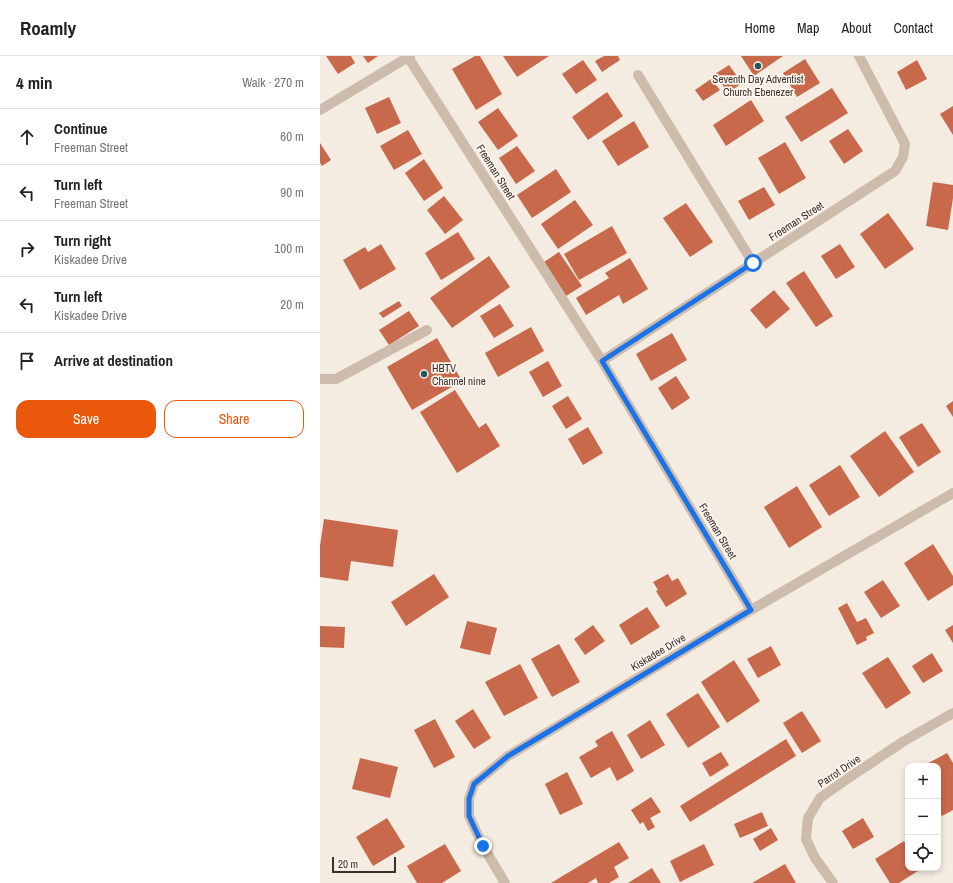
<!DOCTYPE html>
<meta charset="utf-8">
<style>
body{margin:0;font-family:"Archivo Narrow",sans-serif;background:#f6f6f6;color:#222}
.controls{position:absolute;right:12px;bottom:12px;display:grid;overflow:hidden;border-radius:8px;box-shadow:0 2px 6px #0003}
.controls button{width:36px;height:36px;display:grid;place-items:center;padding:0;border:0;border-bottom:1px solid #e0e0e0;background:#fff;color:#222;font:20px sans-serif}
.scale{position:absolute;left:12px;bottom:10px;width:64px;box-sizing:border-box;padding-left:4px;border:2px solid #3b302b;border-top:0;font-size:11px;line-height:14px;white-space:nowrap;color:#3b302b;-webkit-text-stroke:3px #fbf5ee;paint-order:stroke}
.stop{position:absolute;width:12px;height:12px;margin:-9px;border:3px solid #1a73e8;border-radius:50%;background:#fff}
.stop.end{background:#1a73e8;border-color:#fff;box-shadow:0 1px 4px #0008}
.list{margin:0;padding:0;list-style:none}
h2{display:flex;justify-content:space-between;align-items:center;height:52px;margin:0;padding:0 16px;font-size:17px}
h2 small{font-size:13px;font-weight:400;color:#767676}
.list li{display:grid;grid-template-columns:26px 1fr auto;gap:12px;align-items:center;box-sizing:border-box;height:56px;padding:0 16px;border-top:1px solid #e0e0e0}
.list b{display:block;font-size:15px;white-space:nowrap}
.list p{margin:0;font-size:13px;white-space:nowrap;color:#767676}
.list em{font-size:13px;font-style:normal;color:#767676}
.actions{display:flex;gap:8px;padding:12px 16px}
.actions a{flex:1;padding:9px 0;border:1px solid #ea580c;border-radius:12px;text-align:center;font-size:14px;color:#ea580c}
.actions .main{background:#ea580c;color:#fff}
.icon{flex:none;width:22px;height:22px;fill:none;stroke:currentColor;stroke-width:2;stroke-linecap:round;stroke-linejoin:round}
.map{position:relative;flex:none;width:633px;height:827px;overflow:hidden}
header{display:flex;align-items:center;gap:24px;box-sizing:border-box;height:56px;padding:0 20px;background:#fff;border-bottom:1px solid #e0e0e0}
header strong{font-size:19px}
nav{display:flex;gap:22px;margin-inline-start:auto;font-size:14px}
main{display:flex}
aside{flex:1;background:#fff}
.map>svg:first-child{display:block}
.building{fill:#c8694b}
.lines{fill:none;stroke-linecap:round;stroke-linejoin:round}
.minor{stroke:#cdbbac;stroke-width:10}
.route{stroke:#1a73e8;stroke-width:5}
.poi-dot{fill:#1f5a5e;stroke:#fbf5ee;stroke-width:1.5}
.labels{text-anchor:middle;stroke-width:3.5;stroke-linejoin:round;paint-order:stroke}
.poi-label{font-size:11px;fill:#3b302b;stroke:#fbf5ee}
.street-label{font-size:11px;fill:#3b302b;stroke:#fbf5ee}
</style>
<header>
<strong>Roamly</strong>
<nav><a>Home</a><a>Map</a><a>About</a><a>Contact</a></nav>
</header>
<main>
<aside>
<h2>4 min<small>Walk · 270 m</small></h2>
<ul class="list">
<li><svg class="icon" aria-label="ahead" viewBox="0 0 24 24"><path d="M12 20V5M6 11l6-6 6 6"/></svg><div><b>Continue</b><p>Freeman Street</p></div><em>60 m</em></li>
<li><svg class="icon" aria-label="left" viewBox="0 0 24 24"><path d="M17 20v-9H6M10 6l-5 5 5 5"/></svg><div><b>Turn left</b><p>Freeman Street</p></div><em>90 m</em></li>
<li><svg class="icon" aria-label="right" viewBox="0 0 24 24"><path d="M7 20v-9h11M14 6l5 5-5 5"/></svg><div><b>Turn right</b><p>Kiskadee Drive</p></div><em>100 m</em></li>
<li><svg class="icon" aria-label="left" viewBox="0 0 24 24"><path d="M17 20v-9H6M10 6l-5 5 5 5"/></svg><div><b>Turn left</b><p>Kiskadee Drive</p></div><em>20 m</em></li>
<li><svg class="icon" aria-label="arrive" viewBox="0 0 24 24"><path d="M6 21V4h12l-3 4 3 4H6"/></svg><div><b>Arrive at destination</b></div></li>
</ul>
<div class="actions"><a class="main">Save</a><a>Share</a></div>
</aside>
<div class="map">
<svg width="633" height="827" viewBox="0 0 633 827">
<rect width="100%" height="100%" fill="#f4ebe1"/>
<!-- building -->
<g class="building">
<path d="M 6,0 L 31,0 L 35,7 L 18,18 Z"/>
<path d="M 43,0 L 58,0 L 48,7 Z"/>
<path d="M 155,0 L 160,0 L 182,38 L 156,54 L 132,13 Z"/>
<path d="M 183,0 L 229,0 L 197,21 Z"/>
<path d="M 284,0 L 298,0 L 300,4 L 282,16 L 275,5 Z"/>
<path d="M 421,0 L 463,0 L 434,20 Z"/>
<path d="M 485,3 L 500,27 L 477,41 L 463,17 Z"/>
<path d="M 263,4 L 277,24 L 256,38 L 242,18 Z"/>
<path d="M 597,4 L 607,23 L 586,34 L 577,16 Z"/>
<path d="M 409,9 L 422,27 L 408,37 L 395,18 Z"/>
<path d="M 391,23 L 400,34 L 383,45 L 375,34 Z"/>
<path d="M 512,32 L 528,57 L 481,86 L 465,61 Z"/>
<path d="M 287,36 L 303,60 L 268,84 L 252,61 Z"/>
<path d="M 69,41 L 81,67 L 57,78 L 45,52 Z"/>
<path d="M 431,44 L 444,65 L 406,90 L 393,69 Z"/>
<path d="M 633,50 L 633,79 L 620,58 Z"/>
<path d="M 178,52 L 198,80 L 178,94 L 158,66 Z"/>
<path d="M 314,65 L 329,91 L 298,110 L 282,85 Z"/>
<path d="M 528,73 L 543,95 L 524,108 L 509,85 Z"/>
<path d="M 88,74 L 102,98 L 74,114 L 60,90 Z"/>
<path d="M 465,86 L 486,122 L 459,138 L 438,102 Z"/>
<path d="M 0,87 L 11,104 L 2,110 L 0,107 Z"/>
<path d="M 197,90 L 215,115 L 196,128 L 179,102 Z"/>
<path d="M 104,103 L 123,132 L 104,145 L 85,117 Z"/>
<path d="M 236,113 L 251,136 L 212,162 L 197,139 Z"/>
<path d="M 613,126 L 633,129 L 633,142 L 628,174 L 606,170 Z"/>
<path d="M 444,131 L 455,149 L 429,164 L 418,145 Z"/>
<path d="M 124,140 L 143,164 L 125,178 L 107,154 Z"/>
<path d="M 255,144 L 273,169 L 238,193 L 221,168 Z"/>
<path d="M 366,147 L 393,186 L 370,201 L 343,162 Z"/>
<path d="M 568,157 L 594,193 L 565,213 L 540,178 Z"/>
<path d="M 292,170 L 307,197 L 259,224 L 244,198 Z"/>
<path d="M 138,176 L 155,203 L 121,224 L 105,197 Z"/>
<path d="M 61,188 L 76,213 L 40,234 L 23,204 L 45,191 L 48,196 Z"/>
<path d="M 520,188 L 535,211 L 516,223 L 501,200 Z"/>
<path d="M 239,196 L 262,230 L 246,240 L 224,206 Z"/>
<path d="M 169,200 L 190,231 L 132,272 L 110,242 Z"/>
<path d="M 310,202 L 328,233 L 303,248 L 299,239 L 266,259 L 256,242 L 289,222 L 285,217 Z"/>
<path d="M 484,215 L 513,260 L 496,271 L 466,227 Z"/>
<path d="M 454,234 L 470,253 L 446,273 L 430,254 Z"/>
<path d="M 79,245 L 82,250 L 63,262 L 59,257 Z"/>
<path d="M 180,248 L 194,270 L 174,282 L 160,260 Z"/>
<path d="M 89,255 L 99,270 L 69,289 L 59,274 Z"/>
<path d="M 211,271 L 224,295 L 178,321 L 165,297 Z"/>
<path d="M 352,277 L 367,304 L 331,325 L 316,298 Z"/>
<path d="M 117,282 L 142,325 L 92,354 L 67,311 Z"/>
<path d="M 228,305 L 242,330 L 223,341 L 209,316 Z"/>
<path d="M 356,320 L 370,342 L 352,354 L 338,332 Z"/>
<path d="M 135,334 L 159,372 L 166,367 L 180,390 L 137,417 L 100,356 Z"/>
<path d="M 248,340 L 262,363 L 246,373 L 232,350 Z"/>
<path d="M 633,345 L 633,361 L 626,350 Z"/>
<path d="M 602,367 L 621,396 L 598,411 L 579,381 Z"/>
<path d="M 268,371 L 283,397 L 263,409 L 248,383 Z"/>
<path d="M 565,375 L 594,416 L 559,441 L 530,400 Z"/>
<path d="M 520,409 L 540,441 L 509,460 L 489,429 Z"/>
<path d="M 477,430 L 502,471 L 469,492 L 444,451 Z"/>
<path d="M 4,463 L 78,474 L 73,511 L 31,505 L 28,525 L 0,521 L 0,490 Z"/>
<path d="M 613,488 L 633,520 L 633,529 L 608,545 L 584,507 Z"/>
<path d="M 114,518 L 129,541 L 86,570 L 71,546 Z"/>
<path d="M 348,518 L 352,525 L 358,522 L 367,538 L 346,551 L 336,535 L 338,534 L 333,526 Z"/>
<path d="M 563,524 L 580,550 L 561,562 L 544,536 Z"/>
<path d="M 527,547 L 537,566 L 546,562 L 554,577 L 546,581 L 547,584 L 537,589 L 518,552 Z"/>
<path d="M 327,551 L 340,571 L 311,589 L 299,569 Z"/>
<path d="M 147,565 L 177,572 L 170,599 L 140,592 Z"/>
<path d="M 273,569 L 285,585 L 265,599 L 254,583 Z"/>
<path d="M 633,569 L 633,587 L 625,574 Z"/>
<path d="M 0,570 L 25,571 L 24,592 L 0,591 Z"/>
<path d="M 239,588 L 260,626 L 232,641 L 211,603 Z"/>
<path d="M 451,590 L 461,609 L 438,622 L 427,603 Z"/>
<path d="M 612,597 L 623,615 L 603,627 L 592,610 Z"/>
<path d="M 568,601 L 591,637 L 566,653 L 542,617 Z"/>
<path d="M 414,604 L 440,645 L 407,667 L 381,626 Z"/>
<path d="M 200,608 L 218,642 L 184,660 L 165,626 Z"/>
<path d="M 378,637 L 400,671 L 368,692 L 346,658 Z"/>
<path d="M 153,653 L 171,682 L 154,693 L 135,665 Z"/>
<path d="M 482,655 L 501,685 L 482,697 L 463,667 Z"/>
<path d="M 115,663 L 135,701 L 114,712 L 94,674 Z"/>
<path d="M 330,664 L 345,689 L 321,703 L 307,679 Z"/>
<path d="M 292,675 L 314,715 L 297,725 L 290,711 L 271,722 L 259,701 L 278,690 L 275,685 Z"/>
<path d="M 466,683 L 476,700 L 370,766 L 360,750 Z"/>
<path d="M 401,696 L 409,709 L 390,721 L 382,707 Z"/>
<path d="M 627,697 L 633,707 L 633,754 L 622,760 L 618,752 L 618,710 L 603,710 Z"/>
<path d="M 40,702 L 78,711 L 70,742 L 32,733 Z"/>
<path d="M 247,716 L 263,748 L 240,759 L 225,728 Z"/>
<path d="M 331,741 L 341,756 L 330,762 L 335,771 L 328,775 L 323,766 L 320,768 L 311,754 Z"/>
<path d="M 442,756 L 448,770 L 420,782 L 414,768 Z"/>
<path d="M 67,762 L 85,791 L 53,810 L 36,781 Z"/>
<path d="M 543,762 L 554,781 L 533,793 L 522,775 Z"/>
<path d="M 451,772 L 458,784 L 440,795 L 433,783 Z"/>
<path d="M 584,785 L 588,792 L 588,812 L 601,812 L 601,813 L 579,827 L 570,827 L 555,803 Z"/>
<path d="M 299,786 L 309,802 L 294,811 L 299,821 L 289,827 L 278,827 L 276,822 L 268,827 L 231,827 Z"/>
<path d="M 125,788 L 141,815 L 122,827 L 97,827 L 87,810 Z"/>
<path d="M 384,788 L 394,809 L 360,826 L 350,805 Z"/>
<path d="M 465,808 L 476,827 L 432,827 Z"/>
<path d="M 332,812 L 341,827 L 308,827 Z"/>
</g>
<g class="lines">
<!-- minor -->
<g class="minor">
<path d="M 88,1 L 282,305 L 431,554"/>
<path d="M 318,19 L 433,207"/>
<path d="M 0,54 L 90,0"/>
<path d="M 282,305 L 575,115 L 583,101 L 585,88 L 539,0"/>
<path d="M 0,323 L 16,323 L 107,274"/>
<path d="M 185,827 L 163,790 L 149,760 L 149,743 L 154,728 L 188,700 L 431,554 L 633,437"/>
<path d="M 513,827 L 495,802 L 486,783 L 488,762 L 500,742 L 530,721 L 584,685 L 633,657"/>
</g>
</g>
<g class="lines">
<!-- route -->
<path class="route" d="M 163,790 L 149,760 L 149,743 L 154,728 L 188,700 L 431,554 L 282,305 L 433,207"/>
</g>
<!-- markers -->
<g class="poi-dot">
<circle cx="438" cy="10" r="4"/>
<circle cx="104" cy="318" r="4"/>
</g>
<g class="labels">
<!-- poi labels -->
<g class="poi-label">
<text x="438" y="27">Seventh Day Adventist<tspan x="438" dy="13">Church Ebenezer</tspan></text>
<text x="112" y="316" text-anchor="start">HBTV<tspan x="112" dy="13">Channel nine</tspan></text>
</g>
<!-- street labels -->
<g class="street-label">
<text transform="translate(176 116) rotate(58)" y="4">Freeman Street</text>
<text transform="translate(476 165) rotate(-33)" y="4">Freeman Street</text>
<text transform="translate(398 475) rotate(59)" y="4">Freeman Street</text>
<text transform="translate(338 596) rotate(-31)" y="4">Kiskadee Drive</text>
<text transform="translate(519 715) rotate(-34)" y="4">Parrot Drive</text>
</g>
</g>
</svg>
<div class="controls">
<button>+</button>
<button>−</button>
<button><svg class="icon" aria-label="locate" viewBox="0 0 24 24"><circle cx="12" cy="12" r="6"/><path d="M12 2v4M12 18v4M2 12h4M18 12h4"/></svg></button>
</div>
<div class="scale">20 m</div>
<div class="stop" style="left:433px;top:207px"></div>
<div class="stop end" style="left:163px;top:790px"></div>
</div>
</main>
